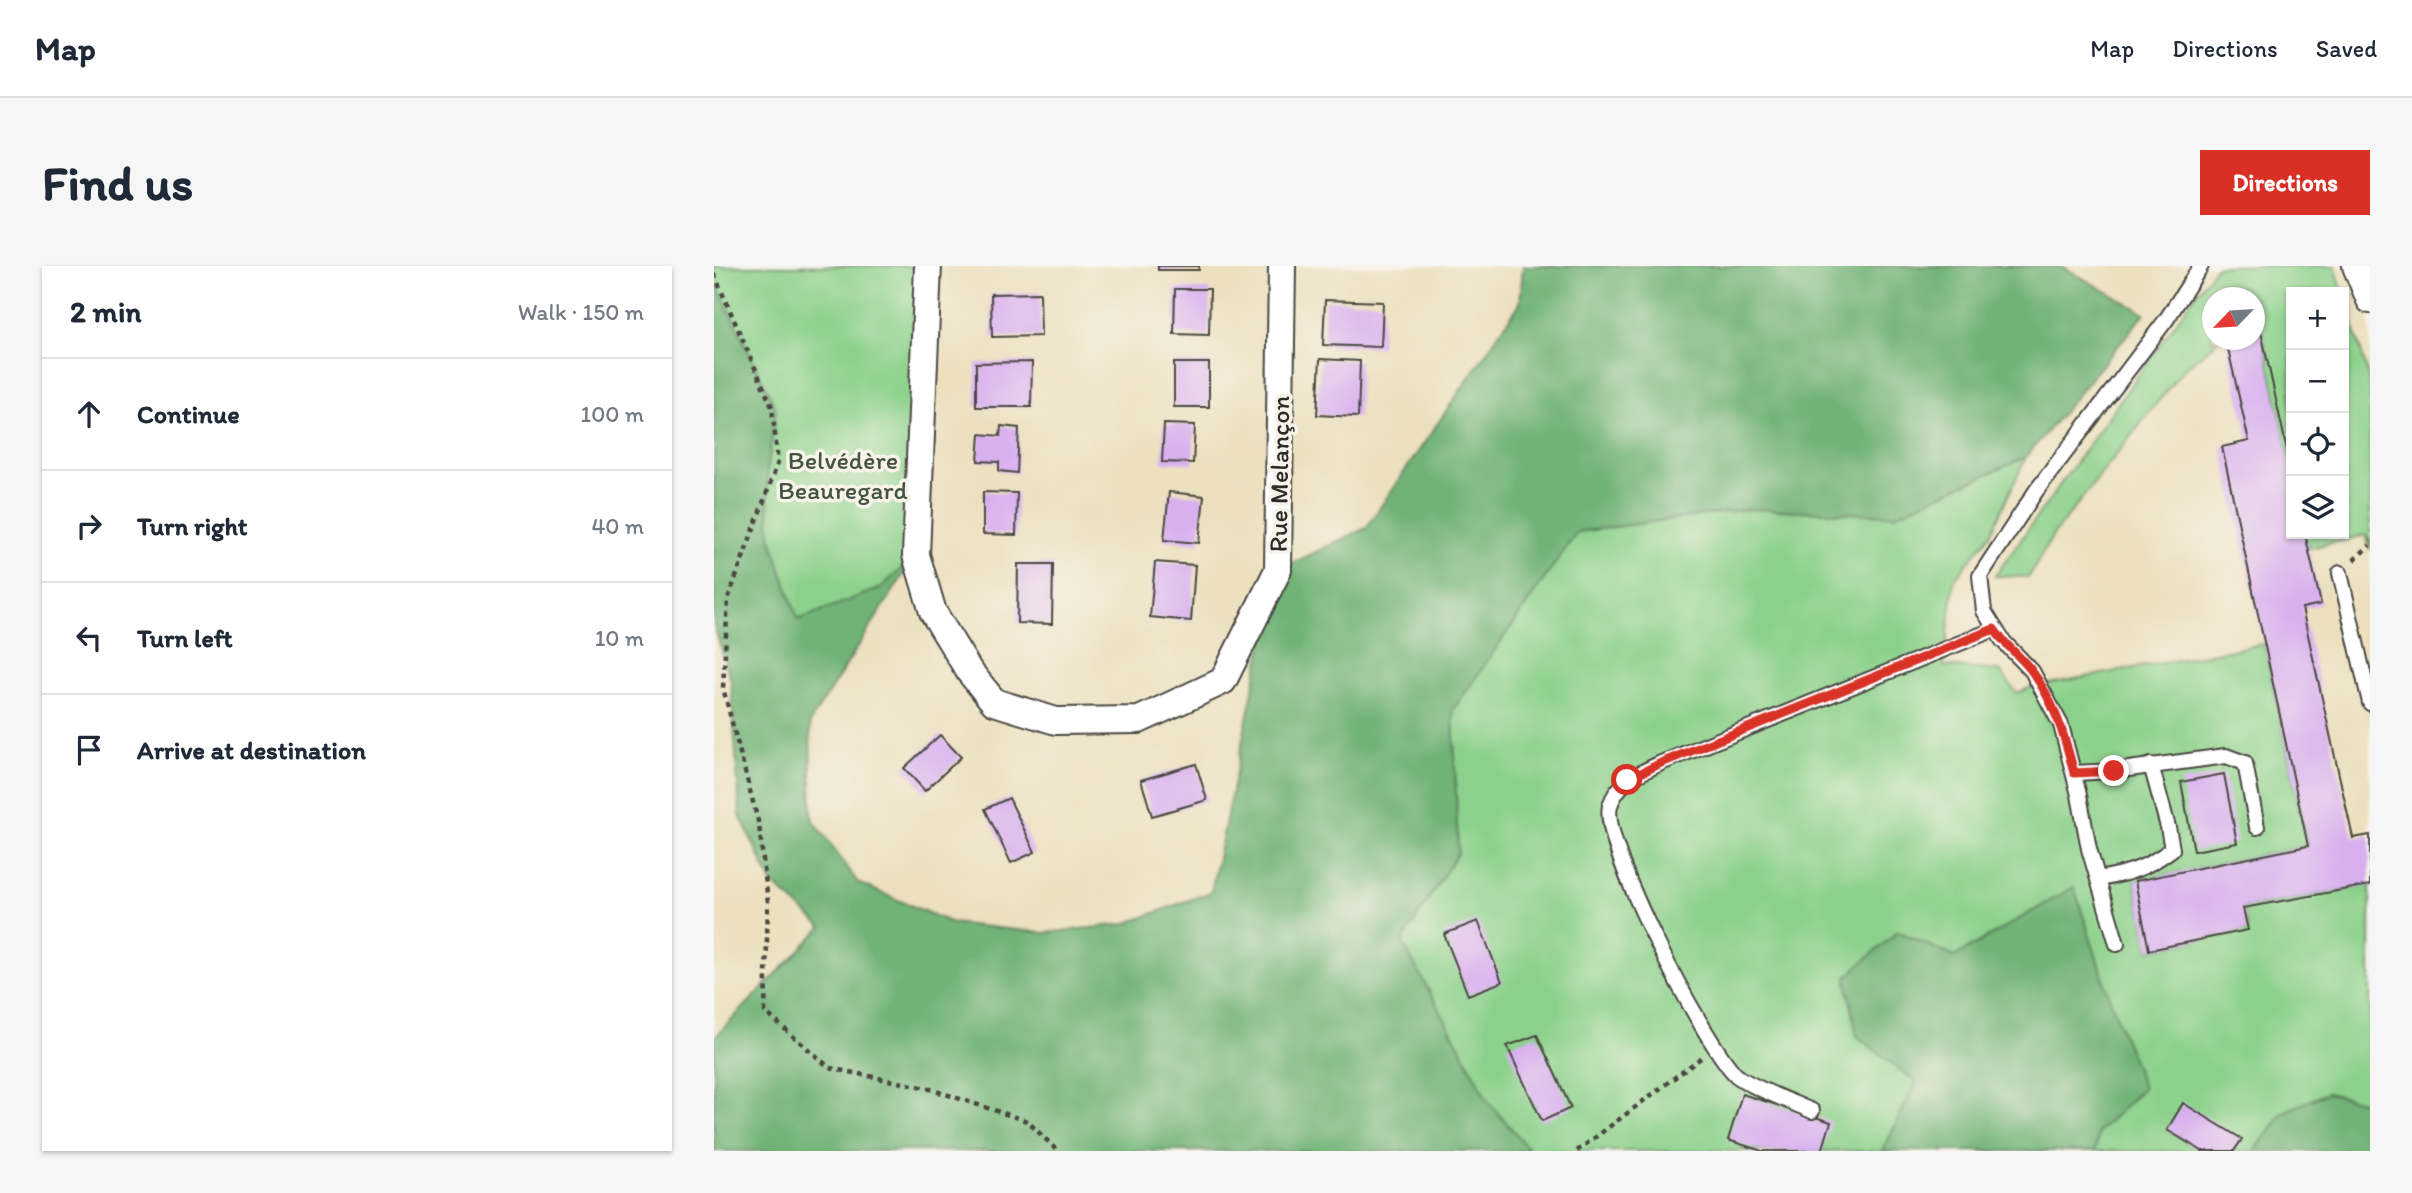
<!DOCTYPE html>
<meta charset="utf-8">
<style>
body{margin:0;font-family:Itim,sans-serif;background:#f6f6f7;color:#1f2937}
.controls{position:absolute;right:21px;top:21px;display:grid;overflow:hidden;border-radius:0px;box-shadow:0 2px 5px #0004}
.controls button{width:63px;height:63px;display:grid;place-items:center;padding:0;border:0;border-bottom:2px solid #e0e1e3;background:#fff;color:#1f2937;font:35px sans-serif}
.compass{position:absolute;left:1488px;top:21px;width:63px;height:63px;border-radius:50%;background:#fff;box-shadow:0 2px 5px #0004;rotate:245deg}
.stop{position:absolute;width:21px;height:21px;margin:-16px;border:5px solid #d93025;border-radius:50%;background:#fff}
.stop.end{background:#d93025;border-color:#fff;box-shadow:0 2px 7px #0008}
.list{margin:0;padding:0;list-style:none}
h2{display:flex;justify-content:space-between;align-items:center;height:91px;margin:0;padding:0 28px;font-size:30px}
h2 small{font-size:23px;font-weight:400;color:#747a83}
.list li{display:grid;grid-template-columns:46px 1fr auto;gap:21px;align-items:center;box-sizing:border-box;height:112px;padding:0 28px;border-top:2px solid #e0e1e3}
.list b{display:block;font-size:26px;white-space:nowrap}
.list em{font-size:23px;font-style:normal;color:#747a83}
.icon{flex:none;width:38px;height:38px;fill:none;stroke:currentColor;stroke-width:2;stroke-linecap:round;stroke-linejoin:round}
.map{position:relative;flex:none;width:1656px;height:885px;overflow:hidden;border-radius:0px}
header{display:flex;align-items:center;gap:42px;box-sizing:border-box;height:98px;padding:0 35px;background:#fff;border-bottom:2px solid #e0e1e3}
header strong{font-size:33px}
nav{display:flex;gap:38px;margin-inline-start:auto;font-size:24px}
.intro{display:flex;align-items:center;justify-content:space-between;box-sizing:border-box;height:168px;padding:0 42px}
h1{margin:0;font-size:49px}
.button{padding:18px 32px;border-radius:0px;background:#d93025;color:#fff;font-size:24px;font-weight:700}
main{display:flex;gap:42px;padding:0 42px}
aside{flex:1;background:#fff;border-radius:0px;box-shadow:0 2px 5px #0004}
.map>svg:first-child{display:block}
.green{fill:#8cd18b;stroke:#5c7e5b;stroke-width:2}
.forest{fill:#71b377;stroke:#4e6f51;stroke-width:2}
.building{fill:#d8afef}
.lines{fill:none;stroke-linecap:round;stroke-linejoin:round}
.service-casing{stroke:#484641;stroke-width:18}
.minor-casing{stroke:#484641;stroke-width:30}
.path{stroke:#484641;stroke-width:4.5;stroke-dasharray:5 5;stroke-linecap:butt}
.service{stroke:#fff;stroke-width:14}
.minor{stroke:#fff;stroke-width:26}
.route{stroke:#d93025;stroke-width:9}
.labels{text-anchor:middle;stroke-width:7;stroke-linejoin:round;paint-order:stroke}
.park-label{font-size:26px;fill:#435443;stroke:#f7f3e8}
.street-label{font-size:26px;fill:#2b2b2b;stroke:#f7f3e8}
</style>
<header>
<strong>Map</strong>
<nav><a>Map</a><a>Directions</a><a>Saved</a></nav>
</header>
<div class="intro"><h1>Find us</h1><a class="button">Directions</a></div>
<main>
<aside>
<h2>2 min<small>Walk · 150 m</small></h2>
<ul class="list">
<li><svg class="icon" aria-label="ahead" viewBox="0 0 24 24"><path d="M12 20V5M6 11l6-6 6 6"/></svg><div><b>Continue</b></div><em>100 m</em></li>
<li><svg class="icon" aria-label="right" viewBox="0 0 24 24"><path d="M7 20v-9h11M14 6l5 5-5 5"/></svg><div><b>Turn right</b></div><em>40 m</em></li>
<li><svg class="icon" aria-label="left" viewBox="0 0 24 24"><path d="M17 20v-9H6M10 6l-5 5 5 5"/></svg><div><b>Turn left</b></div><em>10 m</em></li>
<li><svg class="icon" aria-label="arrive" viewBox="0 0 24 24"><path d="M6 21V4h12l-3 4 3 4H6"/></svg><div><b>Arrive at destination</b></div></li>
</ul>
</aside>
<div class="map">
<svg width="1656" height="885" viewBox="0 0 1656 885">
<rect width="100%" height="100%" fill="#f7f3e8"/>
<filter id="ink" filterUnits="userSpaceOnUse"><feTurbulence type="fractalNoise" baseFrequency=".0143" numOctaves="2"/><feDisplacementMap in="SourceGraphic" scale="14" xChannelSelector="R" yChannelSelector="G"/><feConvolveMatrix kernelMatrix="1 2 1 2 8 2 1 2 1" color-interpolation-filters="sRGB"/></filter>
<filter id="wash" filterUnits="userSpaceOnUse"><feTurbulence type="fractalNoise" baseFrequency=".00686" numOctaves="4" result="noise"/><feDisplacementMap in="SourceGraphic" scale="28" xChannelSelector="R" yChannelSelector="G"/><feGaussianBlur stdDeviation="1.57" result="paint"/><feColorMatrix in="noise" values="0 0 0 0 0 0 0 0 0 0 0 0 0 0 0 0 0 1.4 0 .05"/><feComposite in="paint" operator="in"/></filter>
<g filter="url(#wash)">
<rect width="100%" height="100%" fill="#ece0bf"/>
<!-- green -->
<g class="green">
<path d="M 0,0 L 214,0 L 202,289 L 167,322 L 84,354 L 56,270 L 53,206 L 62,143 L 0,13 Z"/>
<path d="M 1502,0 L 1621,0 L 1629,26 L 1577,26 L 1577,202 L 1547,61 L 1541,62 L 1540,32 L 1498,32 L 1498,74 L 1505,74 L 1469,104 L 1339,269 L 1315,311 L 1281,310 Z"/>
<path d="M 1630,27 L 1652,102 L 1656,125 L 1656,284 L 1652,269 L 1595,282 L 1591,268 L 1630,268 Z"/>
<path d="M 1312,191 L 1276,269 L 1240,314 L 1230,400 L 1286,405 L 1303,427 L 1318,421 L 1550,378 L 1594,580 L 1421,615 L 1435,684 L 1534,664 L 1529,642 L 1656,619 L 1656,837 L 1613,827 L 1569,846 L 1541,885 L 1520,885 L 1527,874 L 1453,864 L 1488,885 L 1381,885 L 1385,865 L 1429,822 L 1396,733 L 1360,622 L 1240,691 L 1143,770 L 1202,816 L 1169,885 L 816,885 L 773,834 L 746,781 L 688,676 L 744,586 L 739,444 L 863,266 L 1036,243 L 1181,249 Z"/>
</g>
<!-- forest -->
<g class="forest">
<path d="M 809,0 L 1347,0 L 1431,47 L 1312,191 L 1181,249 L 1036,243 L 863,266 L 739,444 L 744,586 L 688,676 L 746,781 L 773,834 L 816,885 L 0,885 L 0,772 L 108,661 L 58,617 L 26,550 L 17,415 L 0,359 L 0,13 L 62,143 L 53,206 L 56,270 L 84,354 L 167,322 L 202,289 L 96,456 L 98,552 L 144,617 L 238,657 L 331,667 L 411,658 L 497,626 L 564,304 L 652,262 L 806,37 Z"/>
<path d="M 1360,621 L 1396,733 L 1429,822 L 1385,865 L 1381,885 L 1169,885 L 1202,816 L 1143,770 L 1132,711 L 1184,665 L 1240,691 Z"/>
<path d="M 1613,827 L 1656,837 L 1656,885 L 1541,885 L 1569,846 Z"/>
</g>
<g id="blocks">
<!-- building -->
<g class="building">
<rect x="444" y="0" width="41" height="4"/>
<path d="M 461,23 L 496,23 L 495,69 L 460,68 Z"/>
<path d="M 326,27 L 327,70 L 278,71 L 277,28 Z"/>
<path d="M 611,34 L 669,36 L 667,81 L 609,79 Z"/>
<path d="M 1546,61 L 1577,202 L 1577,268 L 1591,268 L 1607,338 L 1588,342 L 1639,572 L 1656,569 L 1656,619 L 1529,642 L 1534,664 L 1435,684 L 1421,615 L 1594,580 L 1508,181 L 1535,175 L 1512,74 L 1540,74 L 1540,62 Z"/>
<path d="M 606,93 L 646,95 L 644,151 L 603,149 Z"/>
<path d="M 318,96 L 317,141 L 262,141 L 262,97 Z"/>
<rect x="460" y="97" width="35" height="44"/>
<path d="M 450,158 L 481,159 L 479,197 L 448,196 Z"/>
<path d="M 287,160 L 305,162 L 303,207 L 285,205 L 285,196 L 264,195 L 266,168 L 286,170 Z"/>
<path d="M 269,226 L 303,227 L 302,269 L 269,268 Z"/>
<path d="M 455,226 L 490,230 L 485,277 L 450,274 Z"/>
<path d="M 441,296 L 481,299 L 477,355 L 436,351 Z"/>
<path d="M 304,298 L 339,298 L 338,358 L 303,357 Z"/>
<path d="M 226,469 L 247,491 L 211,525 L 190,502 Z"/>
<path d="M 482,498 L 493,534 L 438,550 L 427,514 Z"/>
<path d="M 1510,508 L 1523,577 L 1480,585 L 1467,516 Z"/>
<path d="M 295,532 L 321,586 L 297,597 L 271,543 Z"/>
<path d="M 764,655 L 788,716 L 754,729 L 730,668 Z"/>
<path d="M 823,769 L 857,842 L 828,855 L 793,780 Z"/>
<path d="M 1028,828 L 1117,856 L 1108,885 L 1048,885 L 1014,874 Z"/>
<path d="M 1469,837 L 1528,873 L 1520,885 L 1488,885 L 1453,864 Z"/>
</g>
</g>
</g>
<g filter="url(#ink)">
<use href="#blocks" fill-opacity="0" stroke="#484641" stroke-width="2"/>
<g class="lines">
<defs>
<g id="service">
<path d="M 1626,307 L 1656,437"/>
<path d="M 1360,507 L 1400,505 L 1512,490 L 1531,497 L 1543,561"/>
<path d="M 1384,613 C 1414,608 1433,602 1458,583 L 1454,561 L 1437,499"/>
<path d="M 1403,678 L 1375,583 L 1365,529 L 1347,459 L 1318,405 L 1289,375 L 1270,345 L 1266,310 L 1322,225 L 1452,54 L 1487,0"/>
<path d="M 1098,845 C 1082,838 1030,818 1021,808 C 990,776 886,579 896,540 C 903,515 927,507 947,497 L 1281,363"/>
</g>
<g id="minor">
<path d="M 214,0 L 202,289 L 219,346 L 255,405 L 280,436 L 342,455 L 425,454 L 509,415 L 564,304 L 568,0"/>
<path d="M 1642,0 L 1656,34"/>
</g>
</defs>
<!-- service casing -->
<use href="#service" class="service-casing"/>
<!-- minor casing -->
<use href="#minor" class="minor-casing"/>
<!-- path -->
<g class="path">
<path d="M 0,8 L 58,141 L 64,196 L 14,333 L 9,422 L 45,559 L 54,636 L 51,746 L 116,802 L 213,822 L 313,855 L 344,885"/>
<path d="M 1640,294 L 1656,279"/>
<path d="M 863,885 L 988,791"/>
</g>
<!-- service -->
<use href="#service" class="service"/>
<!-- minor -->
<use href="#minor" class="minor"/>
</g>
</g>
<g class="lines" filter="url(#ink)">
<!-- route -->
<path class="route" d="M 913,514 L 947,497 L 1280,363 C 1291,379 1306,390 1317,404 C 1340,434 1351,471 1360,507 L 1400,505"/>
</g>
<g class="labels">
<!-- park labels -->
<g class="park-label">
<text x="129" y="203">Belvédère<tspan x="129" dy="30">Beauregard</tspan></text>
</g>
<!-- street labels -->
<g class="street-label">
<text transform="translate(565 208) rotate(-89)" y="9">Rue Melançon</text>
</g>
</g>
</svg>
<div class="controls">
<button>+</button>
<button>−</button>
<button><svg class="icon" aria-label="locate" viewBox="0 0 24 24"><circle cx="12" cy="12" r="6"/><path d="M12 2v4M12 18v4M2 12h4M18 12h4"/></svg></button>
<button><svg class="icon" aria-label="layers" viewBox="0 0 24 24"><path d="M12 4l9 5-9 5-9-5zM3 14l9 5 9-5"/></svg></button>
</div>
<svg class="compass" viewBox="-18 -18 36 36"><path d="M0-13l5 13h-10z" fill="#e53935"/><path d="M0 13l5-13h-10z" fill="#747a83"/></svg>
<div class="stop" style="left:913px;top:514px"></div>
<div class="stop end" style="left:1400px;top:505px"></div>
</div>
</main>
